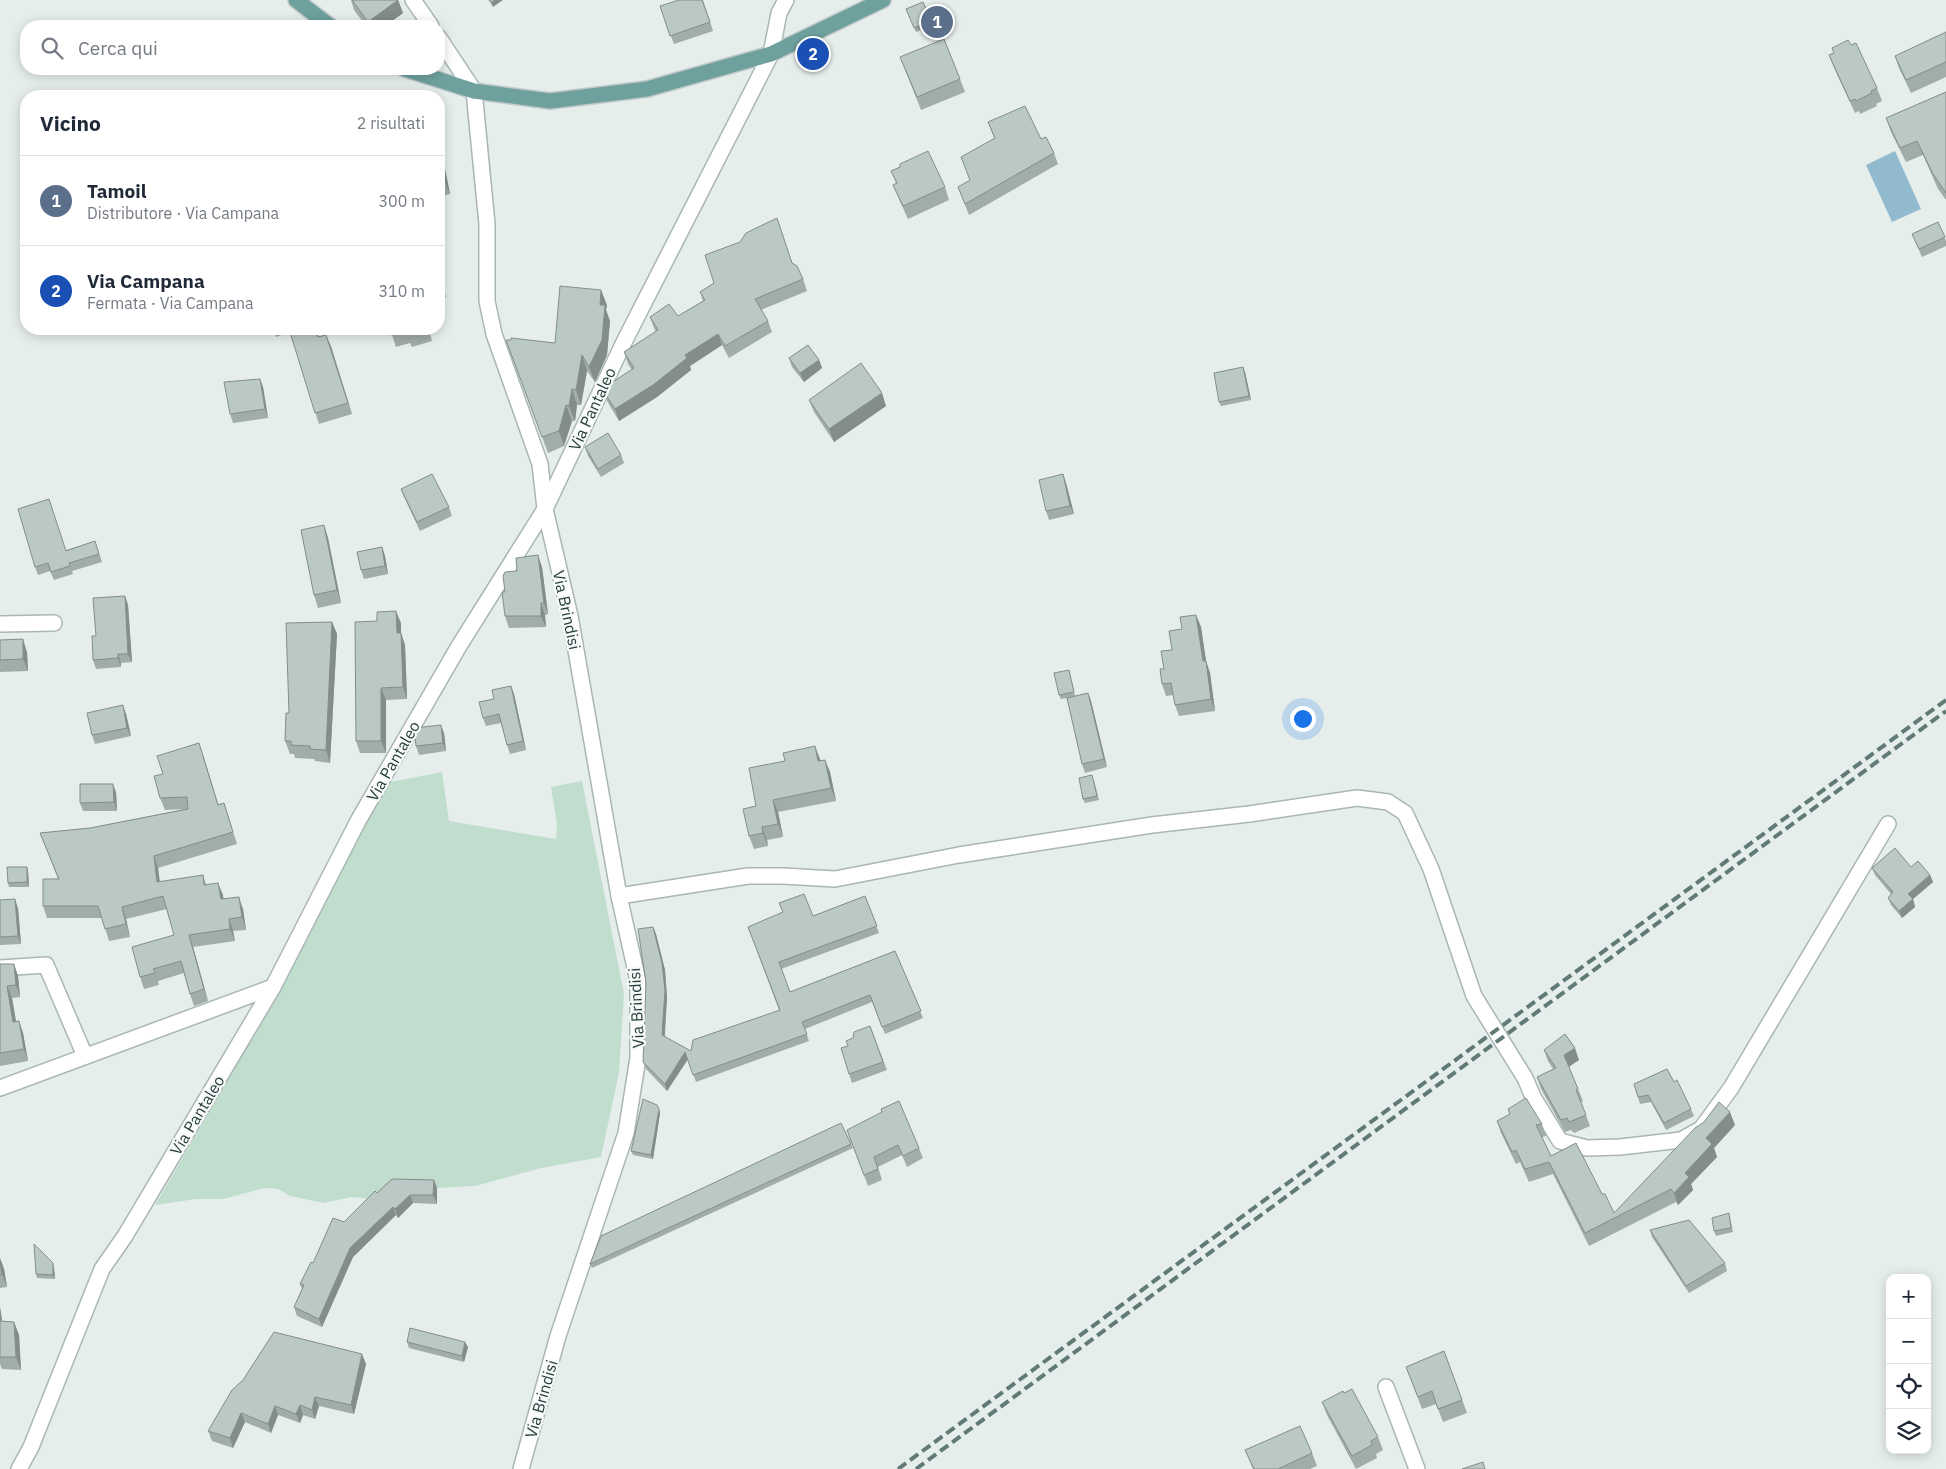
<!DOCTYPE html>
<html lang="it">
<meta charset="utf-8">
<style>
body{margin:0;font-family:"IBM Plex Sans",sans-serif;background:#f2f2f3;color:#1f2937}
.controls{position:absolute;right:15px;bottom:15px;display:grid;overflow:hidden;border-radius:10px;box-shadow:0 2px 12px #0003}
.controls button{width:45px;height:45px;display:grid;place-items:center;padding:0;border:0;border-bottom:1px solid #e0e1e3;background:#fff;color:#1f2937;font:25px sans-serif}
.you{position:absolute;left:1302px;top:718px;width:18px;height:18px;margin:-12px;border:4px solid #fff;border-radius:50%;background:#1a73e8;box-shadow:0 0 0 8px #1a73e833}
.badge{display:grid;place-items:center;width:32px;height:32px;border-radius:50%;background:#db2777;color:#fff;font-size:16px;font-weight:700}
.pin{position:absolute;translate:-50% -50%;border:2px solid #fff;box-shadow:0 1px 5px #0006}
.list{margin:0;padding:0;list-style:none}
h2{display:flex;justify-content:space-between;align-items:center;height:65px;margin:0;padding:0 20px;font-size:21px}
h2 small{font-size:16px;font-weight:400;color:#747a83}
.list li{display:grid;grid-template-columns:32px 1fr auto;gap:15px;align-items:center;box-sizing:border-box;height:90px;padding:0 20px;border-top:1px solid #e0e1e3}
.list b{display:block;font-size:19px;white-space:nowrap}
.list p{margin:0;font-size:16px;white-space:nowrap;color:#747a83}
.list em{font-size:16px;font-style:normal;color:#747a83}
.icon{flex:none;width:28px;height:28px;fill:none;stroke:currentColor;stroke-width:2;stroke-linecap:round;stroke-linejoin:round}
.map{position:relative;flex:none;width:1946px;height:1469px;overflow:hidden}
.search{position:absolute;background:#fff;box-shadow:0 2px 12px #0003;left:20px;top:20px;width:425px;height:55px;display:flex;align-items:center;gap:12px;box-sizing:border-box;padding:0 18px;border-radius:20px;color:#747a83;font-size:19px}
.panel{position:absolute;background:#fff;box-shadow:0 2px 12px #0003;left:20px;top:90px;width:425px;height:245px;border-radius:20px}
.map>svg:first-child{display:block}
.green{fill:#c1ddce}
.water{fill:#92bacf}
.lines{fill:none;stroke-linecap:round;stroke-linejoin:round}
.minor-casing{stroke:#a9b6b4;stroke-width:18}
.major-casing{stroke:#c2c9c9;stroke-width:18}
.minor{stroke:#fff;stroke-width:15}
.major{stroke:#6ea19d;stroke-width:15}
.rail{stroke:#617a78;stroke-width:4;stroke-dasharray:10 5;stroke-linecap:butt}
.wall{fill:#a1adaa}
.shaded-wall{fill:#838d8b}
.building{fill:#bbc9c6;stroke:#838d8b}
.labels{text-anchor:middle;stroke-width:4.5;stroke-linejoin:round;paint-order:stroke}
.street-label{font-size:16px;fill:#263f3d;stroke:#f7faf9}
</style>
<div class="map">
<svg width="1946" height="1469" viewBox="0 0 1946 1469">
<rect width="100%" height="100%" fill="#e6eeec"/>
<!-- green -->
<path class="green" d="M 442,772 L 449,821 L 556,839 L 557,825 L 551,787 L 582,781 L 624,994 L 619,1073 L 601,1157 L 541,1168 L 475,1186 L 437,1188 L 382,1200 L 351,1197 L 324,1203 L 290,1196 L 278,1189 L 264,1188 L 223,1199 L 196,1199 L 155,1205 L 214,1104 L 385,783 Z"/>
<!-- water -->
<path class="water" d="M 1895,151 L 1921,209 L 1892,222 L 1866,165 Z"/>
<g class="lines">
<defs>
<g id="minor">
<path d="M 413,0 L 431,26"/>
<path d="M 439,38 L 474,91 L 487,224 L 487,301 L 494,334 L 540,464 L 545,509 L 570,616 L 619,896 L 638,981 L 638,1058 L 626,1133 L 558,1336 L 521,1469"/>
<path d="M 0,624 L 54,623"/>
<path d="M 619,896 L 748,876 L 783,876 L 835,879 L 959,855 L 1152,825 L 1249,814 L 1357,798 L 1388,802 L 1405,813 L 1431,869 L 1474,996 L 1525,1078 L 1533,1097 L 1560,1141 L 1587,1148 L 1620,1147 L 1681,1140 L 1701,1129 L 1731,1088 L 1888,824"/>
<path d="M 0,968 L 46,965 L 85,1056"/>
<path d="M 0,1088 L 273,987"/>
<path d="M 1386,1387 L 1417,1469"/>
<path d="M 19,1469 L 31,1447 L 102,1269 L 125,1236 L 273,987 L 358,821 L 459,646 L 545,509 L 624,342 L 771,54 L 779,13 L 786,0"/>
</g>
<g id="major">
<path d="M 296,0 L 330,26"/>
<path d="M 405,69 L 474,91 L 550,101 L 647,89 L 771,54 L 883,0"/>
</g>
</defs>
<!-- minor casing -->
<use href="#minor" class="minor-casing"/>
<!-- major casing -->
<use href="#major" class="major-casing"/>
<!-- minor -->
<use href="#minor" class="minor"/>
<!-- major -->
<use href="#major" class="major"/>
<!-- rail -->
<g class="rail">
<path d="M 898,1469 L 1946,700"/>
<path d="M 916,1469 L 1946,711"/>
</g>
</g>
<!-- wall -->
<g class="wall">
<path d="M 351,0 L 398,0 L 403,13 L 385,26 L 366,26 L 354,10 Z"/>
<path d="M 703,0 L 713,31 L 674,44 L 660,6 Z"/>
<path d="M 923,2 L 933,25 L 916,32 L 906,9 Z"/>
<path d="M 1946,32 L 1946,77 L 1911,93 L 1899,68 L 1895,56 Z"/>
<path d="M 1851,45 L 1877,88 L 1882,101 L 1876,104 L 1877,106 L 1860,114 L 1859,111 L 1855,113 L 1834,68 L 1829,55 L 1834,53 L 1832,48 Z"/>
<path d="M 900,57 L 960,79 L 965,92 L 921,110 Z"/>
<path d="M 1946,92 L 1946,200 L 1938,189 L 1923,155 L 1906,162 L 1891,132 L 1886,118 Z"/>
<path d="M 988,122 L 1041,139 L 1054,153 L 1058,164 L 969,215 L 958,187 L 970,181 L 994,138 Z"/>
<path d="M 439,139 L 450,194 L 439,197 Z"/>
<path d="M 900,167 L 945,187 L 949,200 L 908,219 L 898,197 L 893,185 L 896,183 L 891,171 Z"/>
<path d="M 1938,222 L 1946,241 L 1946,246 L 1922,257 L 1912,234 Z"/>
<path d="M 439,243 L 443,259 L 439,260 Z"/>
<path d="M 792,263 L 803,279 L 807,291 L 761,310 L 768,321 L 772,332 L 729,358 L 722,345 L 690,366 L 691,370 L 657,397 L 619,421 L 607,401 L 602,389 L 632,370 L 628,364 L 624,352 L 656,332 L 654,328 L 650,317 L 678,316 L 703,301 L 700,292 Z"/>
<path d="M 439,273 L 446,297 L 439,299 Z"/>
<path d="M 607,305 L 606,310 L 610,321 L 607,355 L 595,382 L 587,371 L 581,405 L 577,405 L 575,421 L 572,421 L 564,446 L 548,453 L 506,340 L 555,343 Z"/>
<path d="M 273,329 L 316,329 L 319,337 L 326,335 L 352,414 L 319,424 L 290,332 L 276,337 Z"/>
<path d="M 390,329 L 429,329 L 432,341 L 412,347 L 410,343 L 396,347 Z"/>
<path d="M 789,358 L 819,360 L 822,368 L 804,382 L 792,367 Z"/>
<path d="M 1245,372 L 1251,400 L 1221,406 L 1219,402 Z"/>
<path d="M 260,379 L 263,387 L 268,418 L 233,423 L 230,414 Z"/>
<path d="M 809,400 L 886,406 L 834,442 L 814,412 Z"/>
<path d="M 585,447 L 621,455 L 624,463 L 601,477 L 588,456 Z"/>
<path d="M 1063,474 L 1066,483 L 1074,514 L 1049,520 L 1046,511 Z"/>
<path d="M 401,489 L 449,507 L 452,516 L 420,531 L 404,497 Z"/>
<path d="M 324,525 L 328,538 L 341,603 L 318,608 L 314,595 Z"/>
<path d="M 95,541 L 102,562 L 72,571 L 73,574 L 54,580 L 50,571 L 38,575 L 35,567 L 66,550 Z"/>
<path d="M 382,547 L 385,556 L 388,574 L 364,579 L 361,570 Z"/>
<path d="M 542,567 L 548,614 L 545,615 L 546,627 L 509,628 L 505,616 L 505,592 L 517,571 Z"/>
<path d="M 125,596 L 128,605 L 132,662 L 121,663 L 121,667 L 96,669 L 93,660 L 96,636 Z"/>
<path d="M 1196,615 L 1201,627 L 1206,661 L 1210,673 L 1215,711 L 1179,716 L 1175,705 L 1173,695 L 1166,696 L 1162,684 L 1172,650 L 1182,629 Z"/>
<path d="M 332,622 L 337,634 L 330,763 L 315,761 L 314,759 L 295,758 L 294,754 L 290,754 L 285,741 L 289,713 Z"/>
<path d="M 401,623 L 401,633 L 405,645 L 407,699 L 386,700 L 386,753 L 360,753 L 356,741 Z"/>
<path d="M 0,640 L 27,652 L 28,671 L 0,672 Z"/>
<path d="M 1069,670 L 1075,696 L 1088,693 L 1091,701 L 1107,767 L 1085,773 L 1082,764 L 1067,698 L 1061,699 L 1059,695 Z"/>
<path d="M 511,686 L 514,694 L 526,750 L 510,754 L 507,745 L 501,723 L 486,726 L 483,718 L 494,699 Z"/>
<path d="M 126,714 L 131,736 L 95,744 L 92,735 Z"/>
<path d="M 444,733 L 446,751 L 419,755 L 416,746 Z"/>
<path d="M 203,755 L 218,804 L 224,803 L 237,844 L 158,868 L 160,882 L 203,875 L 206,884 L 223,895 L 223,899 L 243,909 L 246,930 L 233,931 L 235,941 L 193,947 L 208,1001 L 194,1006 L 190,994 L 184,973 L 158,981 L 159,985 L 144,989 L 140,977 L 174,935 L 167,909 L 126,919 L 130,937 L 109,941 L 102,918 L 47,918 L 43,906 L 58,879 L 40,833 L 90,828 L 185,809 L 165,810 L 160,798 L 163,774 Z"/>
<path d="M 825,760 L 830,772 L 836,801 L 778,812 L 783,837 L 767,840 L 768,846 L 754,849 L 749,836 L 756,806 L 820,761 Z"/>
<path d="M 1094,780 L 1099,800 L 1085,803 L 1083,799 Z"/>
<path d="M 116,792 L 117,811 L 83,811 L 80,803 Z"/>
<path d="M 27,867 L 28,871 L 29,887 L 9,887 L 8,883 Z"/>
<path d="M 1911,867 L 1930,875 L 1933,882 L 1913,899 L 1915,907 L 1902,918 L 1891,905 L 1888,898 L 1891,894 L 1875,875 L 1872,868 Z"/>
<path d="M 865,896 L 879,933 L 781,969 L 790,992 L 895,951 L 923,1018 L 885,1034 L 872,1002 L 805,1029 L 809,1041 L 696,1082 L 688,1059 L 667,1091 L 646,1069 L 643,1062 L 653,927 L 656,934 L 665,970 L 667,997 L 665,1037 L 691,1051 L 779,1010 L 748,927 L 813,916 Z"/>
<path d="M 0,900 L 18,908 L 21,944 L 0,945 Z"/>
<path d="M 0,964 L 14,964 L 18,976 L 20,997 L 12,998 L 16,1021 L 19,1021 L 23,1033 L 28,1061 L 0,1066 Z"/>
<path d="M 870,1026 L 887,1070 L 852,1083 L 849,1074 L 853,1038 Z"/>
<path d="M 1544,1050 L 1579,1060 L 1569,1067 L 1583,1101 L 1581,1102 L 1590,1126 L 1574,1133 L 1571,1130 L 1565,1132 L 1541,1089 L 1537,1077 L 1553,1069 L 1548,1061 Z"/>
<path d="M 1674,1082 L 1691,1109 L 1694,1116 L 1666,1130 L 1651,1102 L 1640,1104 L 1634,1084 Z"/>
<path d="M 659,1109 L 660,1113 L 653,1159 L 633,1155 L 631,1151 Z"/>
<path d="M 1508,1109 L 1542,1124 L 1546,1136 L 1542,1137 L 1551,1156 L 1602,1194 L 1614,1213 L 1735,1125 L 1714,1148 L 1717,1157 L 1691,1184 L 1693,1190 L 1678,1205 L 1676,1202 L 1589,1246 L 1553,1174 L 1529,1182 L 1520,1162 L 1516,1164 L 1501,1133 L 1497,1121 L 1510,1114 Z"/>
<path d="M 847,1130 L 919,1148 L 923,1158 L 907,1167 L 902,1155 L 878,1167 L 882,1180 L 868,1186 Z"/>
<path d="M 851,1144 L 853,1148 L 592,1268 L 590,1264 Z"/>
<path d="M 434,1180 L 437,1188 L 437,1204 L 413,1203 L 398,1218 L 396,1215 L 353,1257 L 322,1327 L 297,1316 L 294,1307 L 302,1289 L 300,1284 L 313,1263 L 344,1222 L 377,1193 Z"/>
<path d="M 1730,1217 L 1733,1232 L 1716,1236 L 1714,1231 Z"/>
<path d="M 1650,1230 L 1725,1263 L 1727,1271 L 1689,1293 L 1652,1237 Z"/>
<path d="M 0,1258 L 4,1269 L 7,1287 L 0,1288 Z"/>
<path d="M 54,1268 L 55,1279 L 37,1278 L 36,1274 Z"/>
<path d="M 0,1307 L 2,1321 L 14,1322 L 19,1335 L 21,1370 L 2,1369 L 0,1364 Z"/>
<path d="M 407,1342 L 468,1347 L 464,1362 L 409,1348 Z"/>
<path d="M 1444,1351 L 1467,1413 L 1443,1422 L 1436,1404 L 1422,1409 L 1406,1367 Z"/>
<path d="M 366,1364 L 354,1414 L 319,1406 L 315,1419 L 303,1415 L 300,1423 L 278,1415 L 271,1433 L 245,1422 L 233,1448 L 212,1441 L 208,1431 L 232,1390 Z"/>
<path d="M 1322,1402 L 1378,1437 L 1383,1450 L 1376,1454 L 1377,1458 L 1356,1469 L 1327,1415 Z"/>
<path d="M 1245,1450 L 1312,1453 L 1317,1466 L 1310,1469 L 1253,1469 Z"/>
</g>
<!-- shaded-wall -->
<g class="shaded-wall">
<path d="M 398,0 L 403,13 L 385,26 L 370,26 L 368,22 Z"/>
<path d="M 496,0 L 503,0 L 493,7 L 491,3 Z"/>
<path d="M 439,139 L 450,194 L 445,182 L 439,149 Z"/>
<path d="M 439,273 L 446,297 L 439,276 Z"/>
<path d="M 601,290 L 607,305 L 606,310 L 610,321 L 607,355 L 595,382 L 589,367 L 600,305 Z"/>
<path d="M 718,334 L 722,345 L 690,366 L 691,370 L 657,397 L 619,421 L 615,409 L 685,355 Z"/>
<path d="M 326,335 L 331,346 L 352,414 L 348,403 Z"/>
<path d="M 582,355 L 587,371 L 581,405 L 576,390 Z"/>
<path d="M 819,360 L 822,368 L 804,382 L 800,373 Z"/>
<path d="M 1243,367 L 1245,372 L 1251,400 L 1249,396 Z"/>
<path d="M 260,379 L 263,387 L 268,418 L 265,409 Z"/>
<path d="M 572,389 L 577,405 L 575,421 L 569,406 Z"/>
<path d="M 882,393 L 886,406 L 834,442 L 829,429 Z"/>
<path d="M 566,405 L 572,421 L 564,446 L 559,431 Z"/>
<path d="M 1063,474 L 1066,483 L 1074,514 L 1070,506 Z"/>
<path d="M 324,525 L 328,538 L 341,603 L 337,590 Z"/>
<path d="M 382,547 L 385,556 L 388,574 L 385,566 Z"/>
<path d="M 538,555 L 542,567 L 548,614 L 544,603 Z"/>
<path d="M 125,596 L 128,605 L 132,662 L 128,654 Z"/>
<path d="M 541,603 L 545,615 L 546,627 L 541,616 Z"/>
<path d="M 396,611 L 401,623 L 401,633 L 405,645 L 407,699 L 403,687 L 397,633 Z"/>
<path d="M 1196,615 L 1201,627 L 1206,661 L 1210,673 L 1215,711 L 1211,699 L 1203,661 Z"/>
<path d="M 332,622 L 337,634 L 330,763 L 326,750 Z"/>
<path d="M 23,639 L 27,652 L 28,671 L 23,659 Z"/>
<path d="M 118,654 L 121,663 L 121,667 L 118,658 Z"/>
<path d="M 511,686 L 514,694 L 526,750 L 523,741 Z"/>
<path d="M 381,688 L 386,700 L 386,753 L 381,741 Z"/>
<path d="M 1088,693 L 1091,701 L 1107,767 L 1104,759 Z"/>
<path d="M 123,705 L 126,714 L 131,736 L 127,728 Z"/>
<path d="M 441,725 L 444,733 L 446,751 L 443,743 Z"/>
<path d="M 199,743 L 203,755 L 222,817 L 218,805 Z"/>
<path d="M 815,746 L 820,759 L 823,774 L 818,761 Z"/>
<path d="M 825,760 L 830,772 L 836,801 L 831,788 Z"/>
<path d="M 113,784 L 116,792 L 117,811 L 114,802 Z"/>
<path d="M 773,800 L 778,812 L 783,837 L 778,824 Z"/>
<path d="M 762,827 L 767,840 L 768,846 L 763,833 Z"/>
<path d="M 154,856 L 158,868 L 161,894 L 157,882 Z"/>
<path d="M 27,867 L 28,871 L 29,887 L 27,882 Z"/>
<path d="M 1930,875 L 1933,882 L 1913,899 L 1915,907 L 1902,918 L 1899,911 L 1908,894 Z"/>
<path d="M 218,883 L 223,895 L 225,911 L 221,899 Z"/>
<path d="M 239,897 L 243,909 L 246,930 L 242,917 Z"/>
<path d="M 15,899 L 18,908 L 21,944 L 18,936 Z"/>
<path d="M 122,907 L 126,919 L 130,937 L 126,924 Z"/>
<path d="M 229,919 L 233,931 L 235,941 L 230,929 Z"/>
<path d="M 653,927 L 656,934 L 665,970 L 667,997 L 664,1042 L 662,1035 Z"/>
<path d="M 189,935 L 193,947 L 208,1001 L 204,989 Z"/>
<path d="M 14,964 L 18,976 L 20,997 L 16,985 Z"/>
<path d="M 7,986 L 12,998 L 18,1034 L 13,1022 Z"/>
<path d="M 19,1021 L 23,1033 L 28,1061 L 24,1049 Z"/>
<path d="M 1575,1048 L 1579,1060 L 1568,1067 L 1564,1055 Z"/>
<path d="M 685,1052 L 688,1059 L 667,1091 L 665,1084 Z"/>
<path d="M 659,1109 L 660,1113 L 653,1159 L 651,1155 Z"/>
<path d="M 1730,1112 L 1735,1125 L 1714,1148 L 1717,1157 L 1691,1184 L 1693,1190 L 1678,1205 L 1674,1193 L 1706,1138 Z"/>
<path d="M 434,1180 L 437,1188 L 437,1204 L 433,1195 Z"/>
<path d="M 410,1195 L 413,1203 L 398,1218 L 395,1209 Z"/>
<path d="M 393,1207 L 396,1215 L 353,1257 L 322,1327 L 319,1319 L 350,1248 Z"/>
<path d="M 0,1258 L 4,1269 L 7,1287 L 2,1274 Z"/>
<path d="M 53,1263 L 54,1268 L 55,1279 L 53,1275 Z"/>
<path d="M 0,1307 L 3,1327 L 0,1319 Z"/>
<path d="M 14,1322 L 19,1335 L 21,1370 L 16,1357 Z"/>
<path d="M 465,1342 L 468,1347 L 464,1362 L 462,1356 Z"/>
<path d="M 362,1354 L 366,1364 L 354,1414 L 351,1405 Z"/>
<path d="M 315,1397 L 319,1406 L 315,1419 L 312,1410 Z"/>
<path d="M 300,1405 L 303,1415 L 300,1423 L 296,1414 Z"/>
<path d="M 275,1406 L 278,1415 L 271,1433 L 268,1424 Z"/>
<path d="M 241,1413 L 245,1422 L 233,1448 L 230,1438 Z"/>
</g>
<!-- building -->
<g class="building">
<path d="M 352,0 L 398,0 L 368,22 Z"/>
<path d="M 489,0 L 496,0 L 491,3 Z"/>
<path d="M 679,0 L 702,0 L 710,22 L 670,36 L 660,6 Z"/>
<path d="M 923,2 L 931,21 L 914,28 L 906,9 Z"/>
<path d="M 1946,32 L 1946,62 L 1906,80 L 1895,56 Z"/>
<path d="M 944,39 L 960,79 L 917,97 L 900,57 Z"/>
<path d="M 1848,40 L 1851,45 L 1856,43 L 1877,88 L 1871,91 L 1872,93 L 1856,101 L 1855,99 L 1850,101 L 1829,55 L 1834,53 L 1832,48 Z"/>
<path d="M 1946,92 L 1946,193 L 1933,174 L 1917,141 L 1900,148 L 1886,118 Z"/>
<path d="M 1025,106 L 1041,139 L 1046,137 L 1054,153 L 965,204 L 958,187 L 970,180 L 961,157 L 995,138 L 988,122 Z"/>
<path d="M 439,149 L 445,182 L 439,183 Z"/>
<path d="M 928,151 L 945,187 L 903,206 L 893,185 L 897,183 L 891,171 L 900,167 L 900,164 Z"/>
<path d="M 777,218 L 792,263 L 797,266 L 803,279 L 755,299 L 768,321 L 725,346 L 718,334 L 685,355 L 687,358 L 653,385 L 615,409 L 602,389 L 634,368 L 624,352 L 658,330 L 650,317 L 669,304 L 678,316 L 705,300 L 700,292 L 714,283 L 705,255 L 740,242 L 746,233 Z"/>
<path d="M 1938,222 L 1945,237 L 1919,249 L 1912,234 Z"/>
<path d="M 439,276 L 441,284 L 439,285 Z"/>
<path d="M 560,286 L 601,290 L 600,305 L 605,305 L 602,340 L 589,367 L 582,355 L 576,390 L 572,389 L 569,406 L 566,405 L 559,431 L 542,437 L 506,340 L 511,340 L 511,338 L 555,343 Z"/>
<path d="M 289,329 L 315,329 L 318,337 L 326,335 L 348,403 L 315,413 Z"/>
<path d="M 390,329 L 426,329 L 407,334 L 406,330 L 391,335 Z"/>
<path d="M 808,345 L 819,360 L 800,373 L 789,358 Z"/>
<path d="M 861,363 L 882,393 L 829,429 L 809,400 Z"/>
<path d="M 1243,367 L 1249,396 L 1219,402 L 1214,373 Z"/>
<path d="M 260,379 L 265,409 L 230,414 L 224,382 Z"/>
<path d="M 608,433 L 621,455 L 598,469 L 585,447 Z"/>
<path d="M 432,474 L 449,507 L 417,522 L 401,489 Z"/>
<path d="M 1063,474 L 1070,506 L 1046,511 L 1039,480 Z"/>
<path d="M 49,499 L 66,551 L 95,541 L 99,554 L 69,563 L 70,566 L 51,572 L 48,563 L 35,567 L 18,509 Z"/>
<path d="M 324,525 L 337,590 L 314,595 L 301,530 Z"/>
<path d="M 382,547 L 385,566 L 361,570 L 357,552 Z"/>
<path d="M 538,555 L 544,603 L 541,603 L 541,616 L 505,616 L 502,592 L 505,592 L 503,576 L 505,572 L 517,571 L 516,558 Z"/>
<path d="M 125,596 L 128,654 L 118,654 L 118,658 L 93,660 L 92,636 L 96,636 L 93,598 Z"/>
<path d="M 396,611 L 397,633 L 401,633 L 403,687 L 381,688 L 381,741 L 356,741 L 355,622 L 377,621 L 377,612 Z"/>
<path d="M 1196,615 L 1203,661 L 1206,661 L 1211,699 L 1175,705 L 1171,683 L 1162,684 L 1160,669 L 1164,669 L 1161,651 L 1172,650 L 1169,631 L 1182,629 L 1180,617 Z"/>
<path d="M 332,622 L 326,750 L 310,749 L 310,746 L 291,745 L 291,741 L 285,741 L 286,713 L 289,713 L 286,623 Z"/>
<path d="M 23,639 L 23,659 L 0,660 L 0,640 Z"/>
<path d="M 1069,670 L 1074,692 L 1059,695 L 1054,673 Z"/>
<path d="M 511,686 L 523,741 L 507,745 L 499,714 L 483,718 L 479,702 L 494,699 L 492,690 Z"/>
<path d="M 1088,693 L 1104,759 L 1082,764 L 1067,698 Z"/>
<path d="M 123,705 L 127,728 L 92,735 L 87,713 Z"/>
<path d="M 441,725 L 443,743 L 416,746 L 414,728 Z"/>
<path d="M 199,743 L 218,805 L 224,803 L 233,832 L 154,856 L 157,882 L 203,875 L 204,885 L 218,883 L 221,899 L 239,897 L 242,917 L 229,919 L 230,929 L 189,935 L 204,989 L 190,994 L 181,961 L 153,969 L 155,973 L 140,977 L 132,947 L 174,935 L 163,896 L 122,907 L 126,924 L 105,929 L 98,906 L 43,906 L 43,879 L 59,879 L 40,833 L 90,828 L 188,809 L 187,797 L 160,798 L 154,776 L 163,774 L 157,756 Z"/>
<path d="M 815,746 L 818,761 L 825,760 L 831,788 L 773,800 L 778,824 L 762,827 L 763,833 L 749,836 L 743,809 L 756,806 L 749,768 L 785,761 L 783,753 Z"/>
<path d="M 1092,775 L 1097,796 L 1083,799 L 1079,778 Z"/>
<path d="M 80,784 L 113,784 L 114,802 L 80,803 Z"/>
<path d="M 1895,848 L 1911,867 L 1918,861 L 1930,875 L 1908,894 L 1913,899 L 1899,911 L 1888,898 L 1893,892 L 1872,868 Z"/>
<path d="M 7,867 L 27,867 L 27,882 L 8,883 Z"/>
<path d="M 804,894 L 813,916 L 865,896 L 877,926 L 779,962 L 790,992 L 895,951 L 921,1011 L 882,1027 L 870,995 L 802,1022 L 807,1034 L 693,1075 L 685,1052 L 665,1084 L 643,1062 L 646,983 L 638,929 L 653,927 L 662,963 L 665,990 L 662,1035 L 691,1051 L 693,1040 L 780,1010 L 748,927 L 783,912 L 779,903 Z"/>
<path d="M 15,899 L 18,936 L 0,937 L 0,900 Z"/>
<path d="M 0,964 L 14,964 L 16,985 L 7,986 L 13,1022 L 19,1021 L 24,1049 L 0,1053 Z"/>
<path d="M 870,1026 L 883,1062 L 849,1074 L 841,1048 L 848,1046 L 846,1041 L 853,1038 L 854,1032 Z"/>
<path d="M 1565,1034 L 1575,1048 L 1564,1055 L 1578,1089 L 1576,1090 L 1586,1115 L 1569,1122 L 1567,1118 L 1561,1120 L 1537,1077 L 1556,1068 L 1544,1050 Z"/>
<path d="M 1667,1069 L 1674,1082 L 1677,1080 L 1691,1109 L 1664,1123 L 1648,1095 L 1638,1097 L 1634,1084 Z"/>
<path d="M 1526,1098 L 1542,1124 L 1536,1125 L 1551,1156 L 1576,1143 L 1602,1194 L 1605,1194 L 1614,1213 L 1695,1128 L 1704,1122 L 1719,1102 L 1730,1112 L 1706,1138 L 1712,1144 L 1685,1173 L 1689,1177 L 1674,1193 L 1671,1189 L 1585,1233 L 1549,1162 L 1525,1169 L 1516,1150 L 1512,1152 L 1497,1121 L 1510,1114 L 1508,1109 Z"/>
<path d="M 643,1099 L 657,1105 L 659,1109 L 651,1155 L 631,1151 Z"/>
<path d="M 899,1101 L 919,1148 L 903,1156 L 898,1145 L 874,1157 L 878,1169 L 864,1175 L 847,1130 L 882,1112 L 881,1109 Z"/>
<path d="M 841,1123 L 851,1144 L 590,1264 L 601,1236 Z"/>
<path d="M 392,1179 L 434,1180 L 433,1195 L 410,1195 L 395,1209 L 393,1207 L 350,1248 L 319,1319 L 294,1307 L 304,1285 L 300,1284 L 311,1262 L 313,1263 L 333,1218 L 344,1222 L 375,1191 L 377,1193 Z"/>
<path d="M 1729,1213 L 1731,1228 L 1714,1231 L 1712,1218 Z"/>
<path d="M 1689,1220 L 1725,1263 L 1686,1286 L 1650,1230 Z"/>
<path d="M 34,1244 L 53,1263 L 53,1275 L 36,1274 Z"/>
<path d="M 0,1261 L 2,1274 L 0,1275 Z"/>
<path d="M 0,1321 L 14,1322 L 16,1357 L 0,1357 Z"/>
<path d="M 410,1328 L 465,1342 L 462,1356 L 407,1342 Z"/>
<path d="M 274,1332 L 362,1354 L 351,1405 L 315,1397 L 312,1410 L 300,1405 L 296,1414 L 275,1406 L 268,1424 L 241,1413 L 230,1438 L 208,1431 L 232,1390 L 243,1380 Z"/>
<path d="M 1444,1351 L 1462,1400 L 1438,1409 L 1432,1391 L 1418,1397 L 1406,1367 Z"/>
<path d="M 1352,1389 L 1378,1437 L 1371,1441 L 1372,1445 L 1352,1456 L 1322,1402 L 1343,1391 L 1344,1393 Z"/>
<path d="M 1300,1426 L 1312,1453 L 1278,1469 L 1254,1469 L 1245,1450 Z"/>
<path d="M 1483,1462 L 1485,1469 L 1462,1469 Z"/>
</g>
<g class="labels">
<!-- street labels -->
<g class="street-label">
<text transform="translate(592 409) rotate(-65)" y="6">Via Pantaleo</text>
<text transform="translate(567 610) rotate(78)" y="6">Via Brindisi</text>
<text transform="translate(393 761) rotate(-60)" y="6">Via Pantaleo</text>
<text transform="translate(636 1008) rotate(-93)" y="6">Via Brindisi</text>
<text transform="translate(197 1115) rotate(-59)" y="6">Via Pantaleo</text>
<text transform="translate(541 1399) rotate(-74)" y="6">Via Brindisi</text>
</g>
</g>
</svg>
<div class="controls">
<button>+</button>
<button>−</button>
<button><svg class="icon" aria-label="locate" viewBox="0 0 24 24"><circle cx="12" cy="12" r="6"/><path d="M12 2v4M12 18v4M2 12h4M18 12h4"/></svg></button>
<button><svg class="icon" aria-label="layers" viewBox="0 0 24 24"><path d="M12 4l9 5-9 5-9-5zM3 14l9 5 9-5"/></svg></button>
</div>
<div class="you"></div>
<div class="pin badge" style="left:937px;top:22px;background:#5c6f8a">1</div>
<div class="pin badge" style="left:813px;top:54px;background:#1a4fb4">2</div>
<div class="search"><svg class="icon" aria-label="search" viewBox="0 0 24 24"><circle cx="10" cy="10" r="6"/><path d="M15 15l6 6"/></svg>Cerca qui</div>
<section class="panel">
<h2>Vicino<small>2 risultati</small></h2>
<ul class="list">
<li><span class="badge" style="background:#5c6f8a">1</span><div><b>Tamoil</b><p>Distributore · Via Campana</p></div><em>300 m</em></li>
<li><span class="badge" style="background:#1a4fb4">2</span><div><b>Via Campana</b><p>Fermata · Via Campana</p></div><em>310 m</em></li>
</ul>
</section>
</div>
